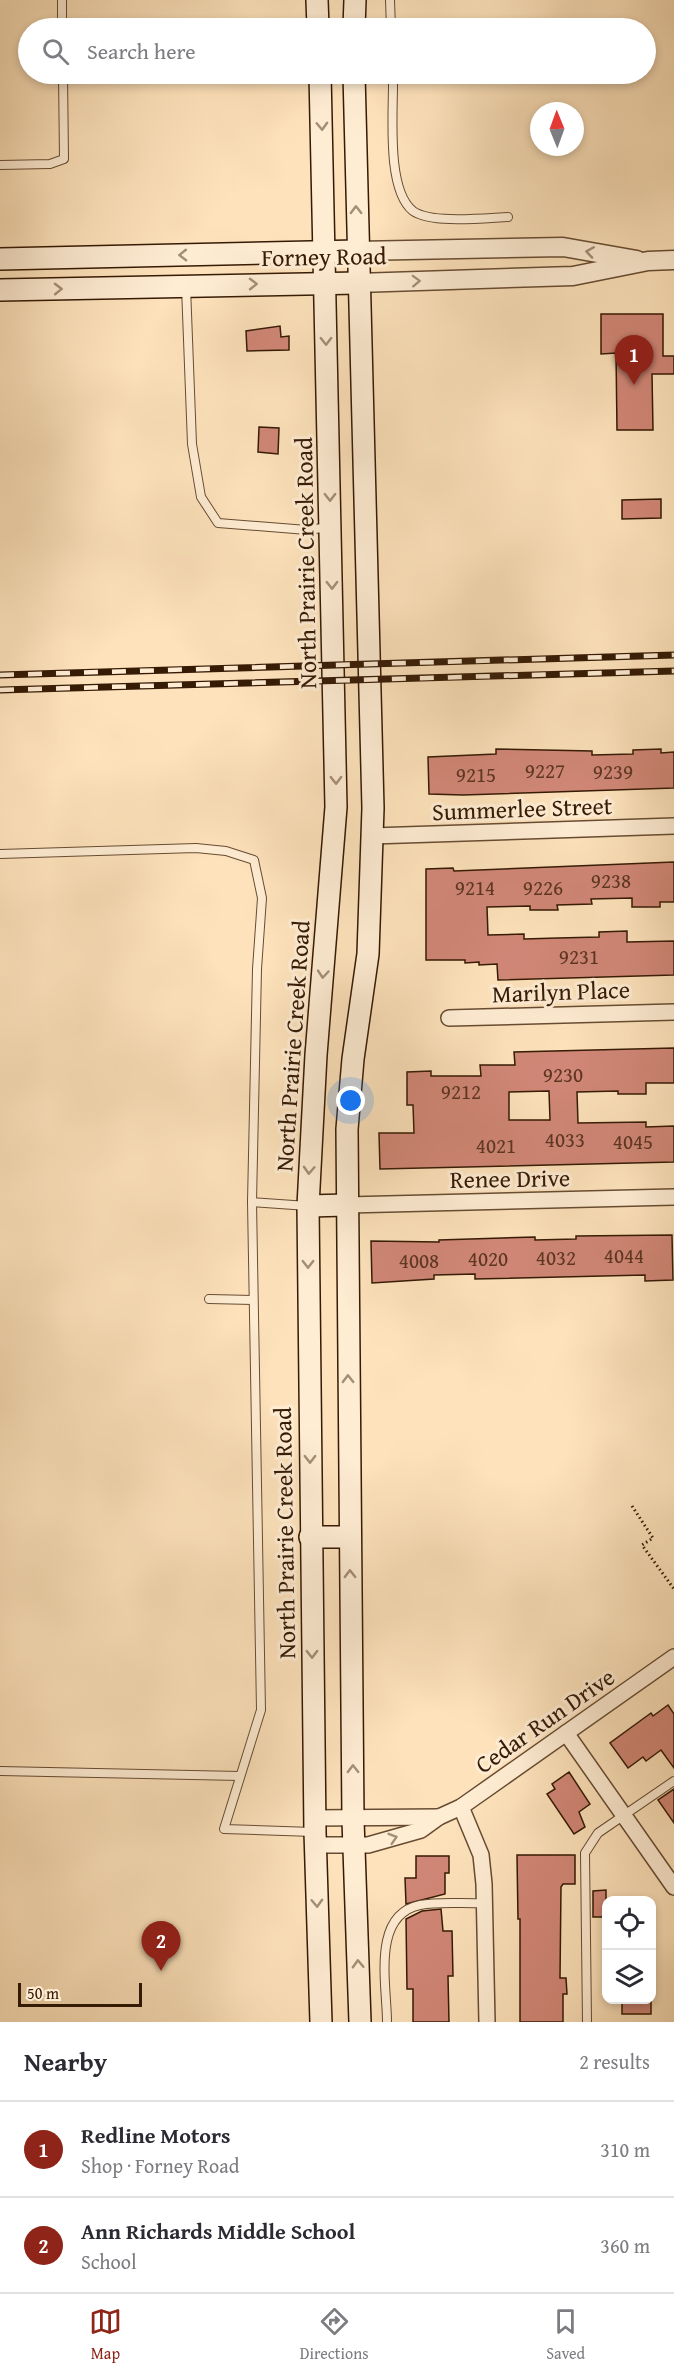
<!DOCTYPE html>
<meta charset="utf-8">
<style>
body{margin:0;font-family:"Gentium Book Plus",serif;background:#f7f7f7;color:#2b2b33}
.controls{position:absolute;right:18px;bottom:18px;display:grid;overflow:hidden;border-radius:12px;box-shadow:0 3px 9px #0003}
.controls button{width:54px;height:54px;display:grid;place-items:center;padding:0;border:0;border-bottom:2px solid #e1e1e2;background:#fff;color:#2b2b33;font:30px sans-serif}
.compass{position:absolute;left:530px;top:102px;width:54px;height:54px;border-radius:50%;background:#fff;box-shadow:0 3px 9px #0003;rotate:359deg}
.scale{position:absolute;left:18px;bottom:15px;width:124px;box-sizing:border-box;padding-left:6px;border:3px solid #351a05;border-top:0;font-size:16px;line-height:21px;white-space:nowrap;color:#351a05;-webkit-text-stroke:4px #feecd3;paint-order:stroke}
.you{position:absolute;left:351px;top:1101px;width:21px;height:21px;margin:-15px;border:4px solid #fff;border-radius:50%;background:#1a73e8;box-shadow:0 0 0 9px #1a73e833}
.badge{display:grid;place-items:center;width:39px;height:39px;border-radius:50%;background:#8f2418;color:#fff;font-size:20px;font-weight:700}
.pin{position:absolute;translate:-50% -50px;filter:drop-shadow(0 2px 3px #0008)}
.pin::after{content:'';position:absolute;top:32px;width:21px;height:18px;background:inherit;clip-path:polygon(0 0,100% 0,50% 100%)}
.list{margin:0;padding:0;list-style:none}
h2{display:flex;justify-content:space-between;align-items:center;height:78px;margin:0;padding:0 24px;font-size:26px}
h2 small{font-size:20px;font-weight:400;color:#7c7c81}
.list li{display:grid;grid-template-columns:39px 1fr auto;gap:18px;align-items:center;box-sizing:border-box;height:96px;padding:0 24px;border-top:2px solid #e1e1e2}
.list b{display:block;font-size:22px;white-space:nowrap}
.list p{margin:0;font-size:20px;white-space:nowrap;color:#7c7c81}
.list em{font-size:20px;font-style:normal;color:#7c7c81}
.icon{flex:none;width:33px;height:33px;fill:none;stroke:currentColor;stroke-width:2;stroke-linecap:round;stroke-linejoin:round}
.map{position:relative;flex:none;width:674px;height:2022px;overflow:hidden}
.search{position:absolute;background:#fff;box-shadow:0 3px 9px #0003;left:18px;right:18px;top:18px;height:66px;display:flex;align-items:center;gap:15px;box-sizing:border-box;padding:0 21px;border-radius:33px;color:#7c7c81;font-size:22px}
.sheet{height:270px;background:#fff}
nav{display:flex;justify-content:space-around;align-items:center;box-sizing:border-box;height:84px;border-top:2px solid #e1e1e2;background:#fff;font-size:16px;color:#7c7c81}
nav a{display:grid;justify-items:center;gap:3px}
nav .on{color:#8f2418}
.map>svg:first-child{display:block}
.building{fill:#d18777;stroke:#351a05;stroke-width:1.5;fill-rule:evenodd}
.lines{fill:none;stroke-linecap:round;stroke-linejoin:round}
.service-casing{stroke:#674c32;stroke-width:10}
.minor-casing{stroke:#674c32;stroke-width:18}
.tertiary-casing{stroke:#674c32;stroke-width:21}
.secondary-casing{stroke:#351a05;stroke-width:24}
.path{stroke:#351a05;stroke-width:3;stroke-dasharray:1.5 3;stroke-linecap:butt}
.service{stroke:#feecd3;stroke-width:8}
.minor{stroke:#feecd3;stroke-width:15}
.tertiary{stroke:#feecd3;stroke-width:18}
.secondary{stroke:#feecd3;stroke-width:21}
.rail-casing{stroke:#351a05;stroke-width:7}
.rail{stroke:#feecd3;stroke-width:4.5;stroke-dasharray:14;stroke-linecap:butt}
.oneway{stroke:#a48e76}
.labels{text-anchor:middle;stroke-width:6;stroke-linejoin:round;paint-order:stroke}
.number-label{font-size:21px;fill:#5c3522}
.street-label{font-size:24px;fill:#351a05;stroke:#feecd3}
</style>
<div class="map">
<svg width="674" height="2022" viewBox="0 0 674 2022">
<rect width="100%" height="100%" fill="#fde2bb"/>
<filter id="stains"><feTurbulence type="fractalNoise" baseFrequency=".00333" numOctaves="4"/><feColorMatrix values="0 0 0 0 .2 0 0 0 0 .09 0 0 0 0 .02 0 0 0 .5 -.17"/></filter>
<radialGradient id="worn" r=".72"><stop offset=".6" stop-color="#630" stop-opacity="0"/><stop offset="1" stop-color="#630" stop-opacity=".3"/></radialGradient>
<!-- building -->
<g class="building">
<path d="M 601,314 L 663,314 L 663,356 L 674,356 L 674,374 L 652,374 L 653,430 L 617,430 L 616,353 L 601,354 Z"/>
<path d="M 280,326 L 281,337 L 289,336 L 289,350 L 247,351 L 246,331 Z"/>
<path d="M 259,427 L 279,428 L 278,454 L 258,452 Z"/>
<path d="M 661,499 L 661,518 L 622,519 L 622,500 Z"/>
<path d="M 496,749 L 592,751 L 592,755 L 633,754 L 633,750 L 661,749 L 661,753 L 674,752 L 674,788 L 463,795 L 429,794 L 428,757 L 496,754 Z"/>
<path d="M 674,862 L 674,902 L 660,902 L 660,907 L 632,907 L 632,898 L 591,899 L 592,904 L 557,905 L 558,910 L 530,910 L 530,906 L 487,907 L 488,935 L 524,934 L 524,939 L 558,938 L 599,937 L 599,932 L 627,931 L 627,942 L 674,941 L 674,975 L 498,980 L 497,964 L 479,965 L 479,962 L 465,963 L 465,960 L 426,960 L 426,869 L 453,868 L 454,871 Z"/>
<path d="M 674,1048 L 674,1083 L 646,1083 L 646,1094 L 618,1094 L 618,1091 L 577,1092 L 578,1123 L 646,1122 L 646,1127 L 674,1126 L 674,1162 L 380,1169 L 379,1133 L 414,1133 L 413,1105 L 407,1105 L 407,1072 L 431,1071 L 431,1076 L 481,1076 L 480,1065 L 515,1065 L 514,1052 ZM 549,1091 L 550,1120 L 509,1120 L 509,1092 Z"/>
<path d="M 672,1235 L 673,1280 L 645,1281 L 645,1275 L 475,1279 L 475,1274 L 434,1275 L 434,1279 L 372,1283 L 371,1241 L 439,1242 L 439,1240 L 535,1237 L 535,1240 L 576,1239 L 576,1236 Z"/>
<path d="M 668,1705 L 674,1714 L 674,1768 L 661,1750 L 646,1761 L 643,1757 L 628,1768 L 610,1743 L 651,1713 L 653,1716 Z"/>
<path d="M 569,1772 L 590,1804 L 579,1812 L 585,1827 L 574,1834 L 547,1794 L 555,1789 L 552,1784 Z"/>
<path d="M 674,1789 L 674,1823 L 658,1800 Z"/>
<path d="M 517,1855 L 575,1855 L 575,1884 L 563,1884 L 561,1887 L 560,1978 L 566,1978 L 567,1994 L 563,1994 L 563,2022 L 520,2022 L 520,1919 L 518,1919 Z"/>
<path d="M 416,1856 L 449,1856 L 449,1873 L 445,1873 L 445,1894 L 406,1904 L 405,1878 L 416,1878 Z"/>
<path d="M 606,1890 L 606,1917 L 593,1917 L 593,1891 Z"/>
<path d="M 441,1909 L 443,1931 L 452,1931 L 453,1976 L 448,1976 L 449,2022 L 413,2022 L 413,1989 L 407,1989 L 406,1919 L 422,1911 Z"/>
<rect x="622" y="2000" width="29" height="14"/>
</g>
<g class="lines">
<defs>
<g id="service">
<path d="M 62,0 L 62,28"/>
<path d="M 390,0 L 391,28"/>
<path d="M 393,74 C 394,107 385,189 413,211 C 431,224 485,218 508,217"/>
<path d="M 0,165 L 50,164 L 64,159 L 63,74"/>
<path d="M 186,287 L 192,444 L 201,497 L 218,523 L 307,530 L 330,527"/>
<path d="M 0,854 L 196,848 L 226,851 L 254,860 L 262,898 L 257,969 L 252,1202 L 261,1710 L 224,1829 L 313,1832"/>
<path d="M 252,1202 L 308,1206"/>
<path d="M 209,1299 L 253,1300"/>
<path d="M 0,1771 L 240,1776"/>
<path d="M 387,2022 C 387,1985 371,1915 420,1905 C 440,1901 464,1904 485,1903"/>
<path d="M 587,2022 L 585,1853 L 598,1833 L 674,1781"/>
</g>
<g id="minor">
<path d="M 372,836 L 674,826"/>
<path d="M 449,1018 L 674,1012"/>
<path d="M 347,1205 L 674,1197"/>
<path d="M 566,1733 L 674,1887"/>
<path d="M 461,1807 L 481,1855 L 484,1884 L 487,2022"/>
<path d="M 315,1818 L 439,1817"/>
<path d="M 315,1845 L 368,1845 L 421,1830 L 439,1817 L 461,1807 L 674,1657"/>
</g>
<g id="tertiary">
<path d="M 357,251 L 563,247 L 637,260"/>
<path d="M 358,283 L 573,276 L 648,261 L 674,260"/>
</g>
<g id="secondary">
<path d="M 317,0 L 318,28"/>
<path d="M 354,28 L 355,0"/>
<path d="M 320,74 L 336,807 L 316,1055 L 308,1206 L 315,1832 L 321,2022"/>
<path d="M 354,74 L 373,808 L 368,954 L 353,1059 L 347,1129 L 353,1820 L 360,2022"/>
<path d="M 0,259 L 357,251"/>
<path d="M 0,290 L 358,283"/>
<path d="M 308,1206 L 347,1205"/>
<path d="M 310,1537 L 350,1537"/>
</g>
</defs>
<!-- service casing -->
<use href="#service" class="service-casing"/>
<!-- minor casing -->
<use href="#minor" class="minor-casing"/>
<!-- tertiary casing -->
<use href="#tertiary" class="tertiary-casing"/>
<!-- secondary casing -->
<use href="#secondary" class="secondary-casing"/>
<!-- path -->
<path class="path" d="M 632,1506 L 653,1538 L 642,1545 L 674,1589"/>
<!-- service -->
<use href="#service" class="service"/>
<!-- minor -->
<use href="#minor" class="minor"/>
<!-- tertiary -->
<use href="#tertiary" class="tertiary"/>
<!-- secondary -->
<use href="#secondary" class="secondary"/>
<defs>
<g id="rail">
<path d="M 0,675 L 674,655"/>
<path d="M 0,690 L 674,671"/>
</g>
</defs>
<!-- rail casing -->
<use href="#rail" class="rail-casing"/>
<!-- rail -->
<use href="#rail" class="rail"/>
</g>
<!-- one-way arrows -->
<defs><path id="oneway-chevron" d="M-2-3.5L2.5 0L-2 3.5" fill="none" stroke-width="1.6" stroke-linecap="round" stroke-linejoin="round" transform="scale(1.5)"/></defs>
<g class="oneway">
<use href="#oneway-chevron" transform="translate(322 126) rotate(88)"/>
<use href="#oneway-chevron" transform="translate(356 210) rotate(-91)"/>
<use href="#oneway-chevron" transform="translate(590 252) rotate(-171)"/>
<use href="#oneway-chevron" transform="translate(183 255) rotate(179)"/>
<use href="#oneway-chevron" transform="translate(416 281) rotate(-2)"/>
<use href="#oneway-chevron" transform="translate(253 284) rotate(-1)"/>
<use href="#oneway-chevron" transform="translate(58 289) rotate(-1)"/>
<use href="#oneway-chevron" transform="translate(326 341) rotate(89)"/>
<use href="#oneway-chevron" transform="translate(330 497) rotate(89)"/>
<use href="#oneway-chevron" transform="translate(332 585) rotate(89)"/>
<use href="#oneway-chevron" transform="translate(336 780) rotate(89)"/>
<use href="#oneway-chevron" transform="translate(323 974) rotate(95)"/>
<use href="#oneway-chevron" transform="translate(309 1170) rotate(93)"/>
<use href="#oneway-chevron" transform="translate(308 1264) rotate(90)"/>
<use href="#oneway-chevron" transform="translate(348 1379) rotate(-91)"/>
<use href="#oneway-chevron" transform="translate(310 1459) rotate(90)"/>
<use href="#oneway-chevron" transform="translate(350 1574) rotate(-91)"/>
<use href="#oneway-chevron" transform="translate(312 1654) rotate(89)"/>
<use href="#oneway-chevron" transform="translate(353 1769) rotate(-91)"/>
<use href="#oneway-chevron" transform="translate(393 1838) rotate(-17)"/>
<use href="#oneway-chevron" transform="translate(317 1903) rotate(88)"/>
<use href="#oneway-chevron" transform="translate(358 1964) rotate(-92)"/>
</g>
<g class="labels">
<!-- number labels -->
<g class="number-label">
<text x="545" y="778">9227</text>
<text x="613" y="779">9239</text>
<text x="476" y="782">9215</text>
<text x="611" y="888">9238</text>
<text x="475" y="895">9214</text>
<text x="543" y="895">9226</text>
<text x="579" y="964">9231</text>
<text x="563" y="1082">9230</text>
<text x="461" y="1099">9212</text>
<text x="565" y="1147">4033</text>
<text x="633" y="1149">4045</text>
<text x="496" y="1153">4021</text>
<text x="624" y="1263">4044</text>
<text x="556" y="1265">4032</text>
<text x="488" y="1266">4020</text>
<text x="419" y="1268">4008</text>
</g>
<!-- street labels -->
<g class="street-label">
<text transform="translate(324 257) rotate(-1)" y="8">Forney Road</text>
<text transform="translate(306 563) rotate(-91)" y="8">North Prairie Creek Road</text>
<text transform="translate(522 809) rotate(-2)" y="8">Summerlee Street</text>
<text transform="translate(561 992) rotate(-2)" y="8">Marilyn Place</text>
<text transform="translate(293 1046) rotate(-86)" y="8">North Prairie Creek Road</text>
<text transform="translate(510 1179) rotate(-1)" y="8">Renee Drive</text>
<text transform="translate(285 1533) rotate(-91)" y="8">North Prairie Creek Road</text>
<text transform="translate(545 1721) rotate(-35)" y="8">Cedar Run Drive</text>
</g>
</g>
<rect width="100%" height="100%" filter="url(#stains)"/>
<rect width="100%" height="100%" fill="url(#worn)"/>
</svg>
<div class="controls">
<button><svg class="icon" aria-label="locate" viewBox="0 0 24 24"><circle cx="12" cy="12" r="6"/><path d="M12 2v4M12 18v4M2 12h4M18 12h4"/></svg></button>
<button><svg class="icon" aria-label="layers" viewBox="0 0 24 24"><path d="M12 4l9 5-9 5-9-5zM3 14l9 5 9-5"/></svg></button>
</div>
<svg class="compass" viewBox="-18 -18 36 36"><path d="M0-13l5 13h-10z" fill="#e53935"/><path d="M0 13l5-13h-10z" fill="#7c7c81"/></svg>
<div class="scale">50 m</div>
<div class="you"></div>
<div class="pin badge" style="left:634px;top:385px">1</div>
<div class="pin badge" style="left:161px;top:1971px">2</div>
<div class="search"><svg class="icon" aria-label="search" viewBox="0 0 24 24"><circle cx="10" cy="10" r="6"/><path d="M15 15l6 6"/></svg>Search here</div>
</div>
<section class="sheet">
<h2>Nearby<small>2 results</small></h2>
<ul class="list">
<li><span class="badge">1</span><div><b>Redline Motors</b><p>Shop · Forney Road</p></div><em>310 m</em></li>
<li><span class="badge">2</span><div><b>Ann Richards Middle School</b><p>School</p></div><em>360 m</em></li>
</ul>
</section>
<nav>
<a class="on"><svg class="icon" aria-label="map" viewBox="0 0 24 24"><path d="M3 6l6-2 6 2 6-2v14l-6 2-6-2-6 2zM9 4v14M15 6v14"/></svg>Map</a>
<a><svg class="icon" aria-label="directions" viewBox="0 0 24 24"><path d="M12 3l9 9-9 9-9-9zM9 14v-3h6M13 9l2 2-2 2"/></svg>Directions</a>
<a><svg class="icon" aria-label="saved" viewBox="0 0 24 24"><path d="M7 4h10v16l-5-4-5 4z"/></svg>Saved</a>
</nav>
